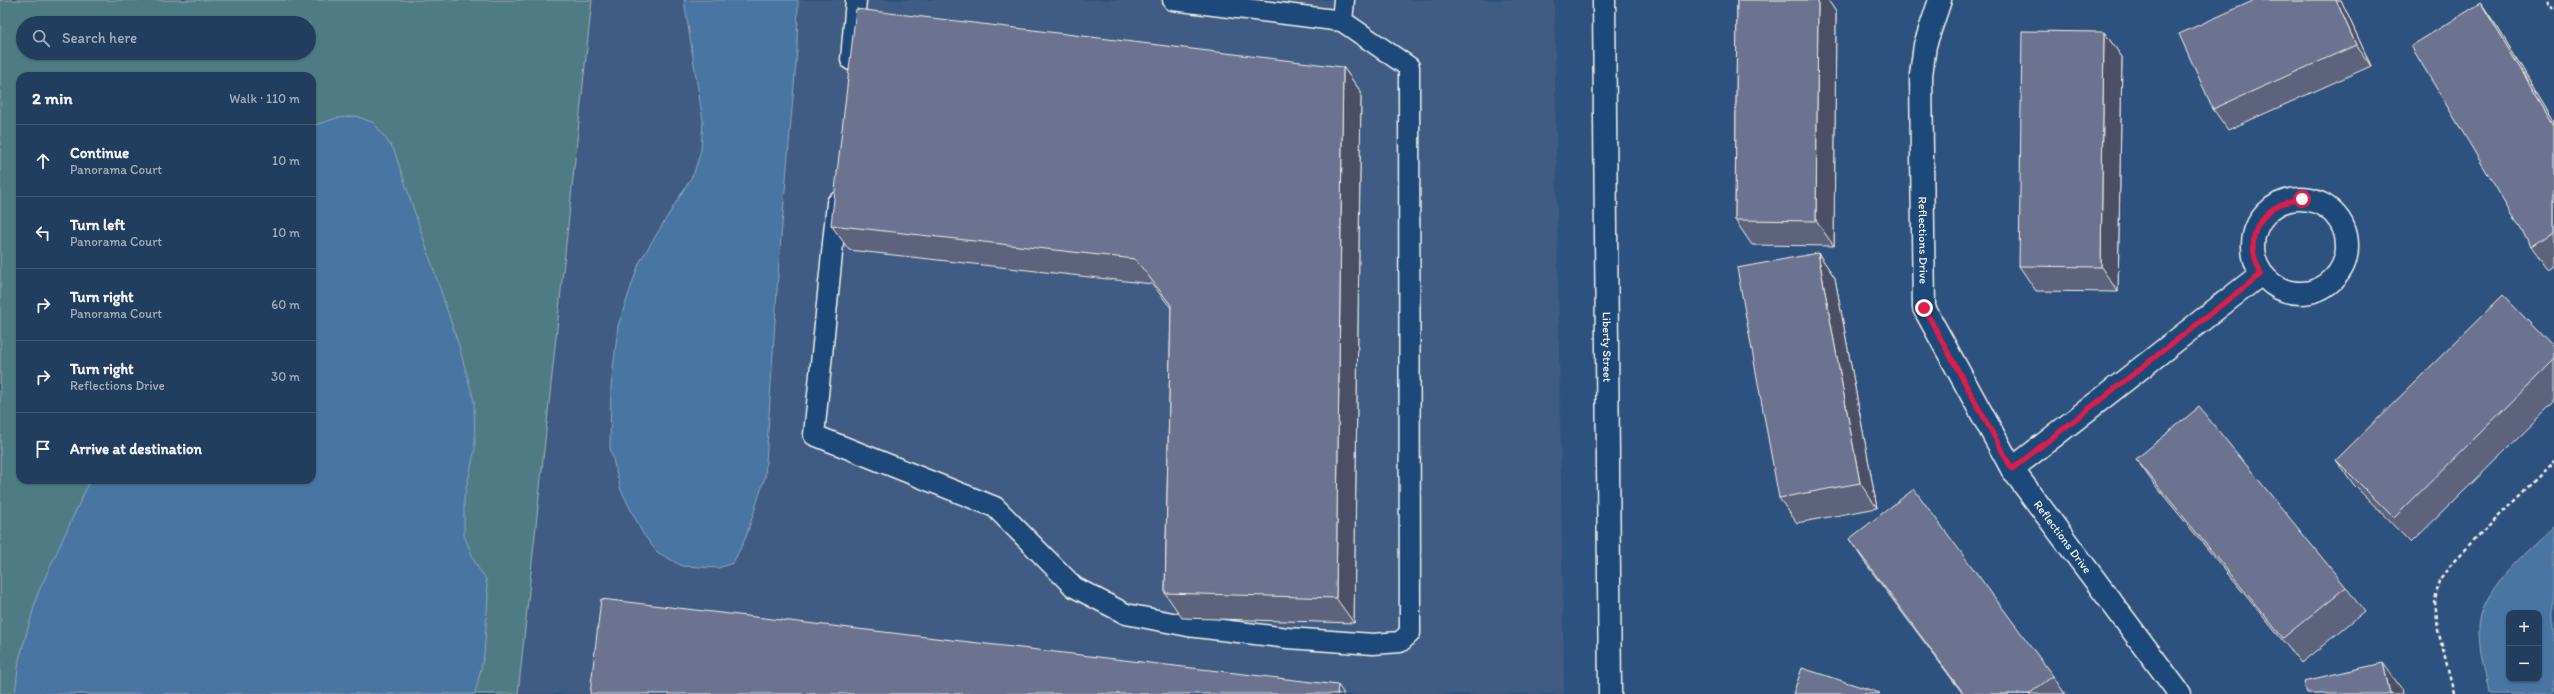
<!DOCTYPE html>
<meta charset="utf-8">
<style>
body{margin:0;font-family:Itim,sans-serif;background:#2a4565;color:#f1f3f6}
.controls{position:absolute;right:12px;bottom:12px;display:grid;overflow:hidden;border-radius:8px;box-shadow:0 1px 3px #0004}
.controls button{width:36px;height:36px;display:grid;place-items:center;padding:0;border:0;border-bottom:1px solid #3f5774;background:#223e5f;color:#f1f3f6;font:20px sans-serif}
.stop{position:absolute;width:12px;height:12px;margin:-9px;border:3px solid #e11d48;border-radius:50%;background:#fff}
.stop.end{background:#e11d48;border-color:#fff;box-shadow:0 1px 4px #0008}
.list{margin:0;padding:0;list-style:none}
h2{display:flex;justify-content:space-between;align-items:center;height:52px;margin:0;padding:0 16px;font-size:17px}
h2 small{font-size:13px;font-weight:400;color:#a2aebd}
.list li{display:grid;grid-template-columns:26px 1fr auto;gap:12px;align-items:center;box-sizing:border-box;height:72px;padding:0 16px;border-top:1px solid #3f5774}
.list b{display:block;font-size:15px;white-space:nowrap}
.list p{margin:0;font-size:13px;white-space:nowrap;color:#a2aebd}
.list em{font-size:13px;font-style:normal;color:#a2aebd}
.icon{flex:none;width:22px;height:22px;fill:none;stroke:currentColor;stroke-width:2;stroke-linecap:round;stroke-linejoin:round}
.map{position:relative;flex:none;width:2554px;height:694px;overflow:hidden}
.search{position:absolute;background:#223e5f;box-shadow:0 1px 3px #0004;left:16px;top:16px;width:300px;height:44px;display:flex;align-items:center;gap:10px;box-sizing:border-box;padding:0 14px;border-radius:22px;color:#a2aebd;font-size:15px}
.panel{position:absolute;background:#223e5f;box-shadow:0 1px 3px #0004;left:16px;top:72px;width:300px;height:412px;border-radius:12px}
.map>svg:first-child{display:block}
.built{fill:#415c84}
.green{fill:#4f7c84;stroke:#a2b6b6;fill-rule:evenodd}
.water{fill:#4974a3;stroke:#8da6bf;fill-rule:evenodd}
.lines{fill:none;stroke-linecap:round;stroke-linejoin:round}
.lane-casing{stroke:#f4f1e8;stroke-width:23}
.street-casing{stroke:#f4f1e8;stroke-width:25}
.secondary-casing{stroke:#f4f1e8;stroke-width:25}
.path{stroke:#f4f1e8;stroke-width:2.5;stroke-dasharray:4 3;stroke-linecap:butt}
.lane{stroke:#1f4a7a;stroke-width:20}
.street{stroke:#1f4a7a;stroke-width:22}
.secondary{stroke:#1f4a7a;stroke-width:22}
.wall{fill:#5d637d;stroke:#f4f1e8}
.shaded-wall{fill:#4c5066;stroke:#f4f1e8}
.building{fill:#6c7391;stroke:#f4f1e8}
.route{stroke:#e11d48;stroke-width:5}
.labels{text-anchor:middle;stroke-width:3.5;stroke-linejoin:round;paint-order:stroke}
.street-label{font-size:12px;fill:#f4f1e8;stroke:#1f4a7a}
</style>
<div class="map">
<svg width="2554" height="694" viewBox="0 0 2554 694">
<rect width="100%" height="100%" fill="#2e527f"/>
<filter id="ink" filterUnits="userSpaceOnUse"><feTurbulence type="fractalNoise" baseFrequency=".025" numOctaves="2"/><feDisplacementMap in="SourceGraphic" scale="8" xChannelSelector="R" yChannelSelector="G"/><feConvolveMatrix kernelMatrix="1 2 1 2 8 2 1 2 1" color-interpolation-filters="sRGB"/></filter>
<g filter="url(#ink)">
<!-- built -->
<path class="built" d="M 592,0 L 1554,0 L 1564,694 L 518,694 Z"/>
<!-- green -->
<path class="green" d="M 0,0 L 592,0 L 518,694 L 0,694 ZM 23,23 L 309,23 L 309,53 L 23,53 ZM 20,76 L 312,76 L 312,480 L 20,480 Z"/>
<!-- water -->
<g class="water">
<path d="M 684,0 L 798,0 L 797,51 L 779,260 L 765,477 L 746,537 L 733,563 L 718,568 L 682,566 L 657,552 L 643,534 L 621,490 L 610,448 L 611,387 L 618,326 L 639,263 L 694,173 L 701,150 L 703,121 Z"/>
<path d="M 356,116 L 374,123 L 394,150 L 459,346 L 474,401 L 475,449 L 464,498 L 464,535 L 476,565 L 486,579 L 488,595 L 484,655 L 475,694 L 15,694 L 19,660 L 38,593 L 90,480 L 312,480 L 312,126 L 337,118 Z"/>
<path d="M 2554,526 L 2554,694 L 2489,694 C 2486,674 2479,651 2479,630 C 2478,591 2528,551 2554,526 ZM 2509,613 L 2539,613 L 2539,679 L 2509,679 Z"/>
</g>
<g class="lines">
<defs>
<g id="lane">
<path d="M 1173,0 L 1342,21"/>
<path d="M 851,60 L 856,0"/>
<path d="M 837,203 L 814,435 L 995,507 L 1074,587 L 1126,614 L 1188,626 L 1288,638 L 1373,644 L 1400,642 L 1410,633 L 1409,67 L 1342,21 L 1344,0"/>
</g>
<g id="street">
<path id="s1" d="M 1940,0 L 1925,45 L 1921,75 L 1924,308 L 2012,469 L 2180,694"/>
<circle cx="2300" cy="246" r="47"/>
<path d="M 2012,469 L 2261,274"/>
</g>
<g id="secondary">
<path id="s2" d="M 1604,0 L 1610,694"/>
</g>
</defs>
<!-- lane casing -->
<use href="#lane" class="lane-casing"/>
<!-- street casing -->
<use href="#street" class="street-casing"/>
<!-- secondary casing -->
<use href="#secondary" class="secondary-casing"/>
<!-- path -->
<g class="path">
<path d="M 2548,0 L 2554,8"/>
<path d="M 2454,694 L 2438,630 L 2435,601 L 2439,580 L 2454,561 L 2554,461"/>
</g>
<!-- lane -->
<use href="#lane" class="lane"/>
<!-- street -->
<use href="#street" class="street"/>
<!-- secondary -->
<use href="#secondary" class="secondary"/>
</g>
<!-- wall -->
<g class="wall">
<path d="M 1737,0 L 1828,0 L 1836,12 L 1834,246 L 1752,245 L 1735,220 Z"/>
<path d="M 2255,0 L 2341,0 L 2371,66 L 2228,130 L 2213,109 Z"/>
<path d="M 2481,3 L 2498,28 L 2554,121 L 2554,268 L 2549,271 L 2531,246 Z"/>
<path d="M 2104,32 L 2122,57 L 2118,292 L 2036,291 L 2019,266 Z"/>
<path d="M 1343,67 L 1361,92 L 1354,623 L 1182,618 L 1165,593 L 1171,308 L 1152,284 L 849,250 L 831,225 Z"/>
<path d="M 1818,253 L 1835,278 L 1877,508 L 1797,523 L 1779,498 Z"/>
<path d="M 2554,348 L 2554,403 L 2411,543 L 2354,485 L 2336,460 Z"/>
<path d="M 2136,459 L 2346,587 L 2364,612 L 2301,663 L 2154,484 Z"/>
<path d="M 1849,539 L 2053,676 L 2065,694 L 1963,694 L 1866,564 Z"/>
</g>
<!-- shaded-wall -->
<g class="shaded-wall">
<path d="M 1818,0 L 1828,0 L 1836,12 L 1834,246 L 1816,221 Z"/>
<path d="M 2336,0 L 2341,0 L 2371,66 L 2356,45 Z"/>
<path d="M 2481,3 L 2498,28 L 2554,121 L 2554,125 Z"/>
<path d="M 2104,32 L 2122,57 L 2118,292 L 2101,267 Z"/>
<path d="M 1343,67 L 1361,92 L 1354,623 L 1336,598 Z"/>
<path d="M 1818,253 L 1835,278 L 1877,508 L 1860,483 Z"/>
<path d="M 2383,663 L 2401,688 L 2402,694 L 2390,694 Z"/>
<path d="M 1338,685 L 1344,694 L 1337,694 Z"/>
</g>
<!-- building -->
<g class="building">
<path d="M 1737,0 L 1818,0 L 1816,221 L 1735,220 Z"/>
<path d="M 2255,0 L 2336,0 L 2356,45 L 2213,109 L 2179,34 Z"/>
<path d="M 2481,3 L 2554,125 L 2554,232 L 2531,246 L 2411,46 Z"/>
<path d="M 856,9 L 1343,67 L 1336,598 L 1165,593 L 1171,305 L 1135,259 L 831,225 Z"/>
<path d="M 2022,31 L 2104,32 L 2101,267 L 2019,266 Z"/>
<path d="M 1818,253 L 1860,483 L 1779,498 L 1737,268 Z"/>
<path d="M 2503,295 L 2554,348 L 2554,360 L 2394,518 L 2336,460 Z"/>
<path d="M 2199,407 L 2346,587 L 2283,638 L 2136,459 Z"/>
<path d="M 1914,489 L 2053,676 L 2029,694 L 1964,694 L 1849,539 Z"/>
<path d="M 601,599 L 1338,685 L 1337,694 L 590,694 Z"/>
<path d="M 2383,663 L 2390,694 L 2307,694 L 2304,681 Z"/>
<path d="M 1802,668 L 1880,693 L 1879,694 L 1793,694 Z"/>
</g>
</g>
<g class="lines" filter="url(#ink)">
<!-- route -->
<path class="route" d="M 1924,308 L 2012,469 L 2261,274 C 2242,236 2260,204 2302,199"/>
</g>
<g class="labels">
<!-- street labels -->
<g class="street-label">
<text dy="4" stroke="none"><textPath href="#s1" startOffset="243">Reflections Drive</textPath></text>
<text dy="4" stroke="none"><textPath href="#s2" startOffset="347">Liberty Street</textPath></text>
<text dy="4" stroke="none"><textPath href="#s1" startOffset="579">Reflections Drive</textPath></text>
</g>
</g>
</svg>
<div class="controls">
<button>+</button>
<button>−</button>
</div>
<div class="stop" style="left:2302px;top:199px"></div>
<div class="stop end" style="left:1924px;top:308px"></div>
<div class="search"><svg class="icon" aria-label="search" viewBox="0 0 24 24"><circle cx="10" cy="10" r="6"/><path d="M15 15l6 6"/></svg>Search here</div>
<section class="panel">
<h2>2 min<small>Walk · 110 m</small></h2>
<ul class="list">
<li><svg class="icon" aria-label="ahead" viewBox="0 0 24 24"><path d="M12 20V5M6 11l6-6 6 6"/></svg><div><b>Continue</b><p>Panorama Court</p></div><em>10 m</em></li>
<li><svg class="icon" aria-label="left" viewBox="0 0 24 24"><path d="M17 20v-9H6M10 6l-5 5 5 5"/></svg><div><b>Turn left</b><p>Panorama Court</p></div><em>10 m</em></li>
<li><svg class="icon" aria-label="right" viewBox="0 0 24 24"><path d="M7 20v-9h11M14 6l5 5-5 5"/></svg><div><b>Turn right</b><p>Panorama Court</p></div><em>60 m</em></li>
<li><svg class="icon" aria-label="right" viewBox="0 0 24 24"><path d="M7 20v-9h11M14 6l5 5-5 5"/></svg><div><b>Turn right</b><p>Reflections Drive</p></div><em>30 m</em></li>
<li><svg class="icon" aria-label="arrive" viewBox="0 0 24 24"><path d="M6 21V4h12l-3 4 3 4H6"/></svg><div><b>Arrive at destination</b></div></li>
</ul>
</section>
</div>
